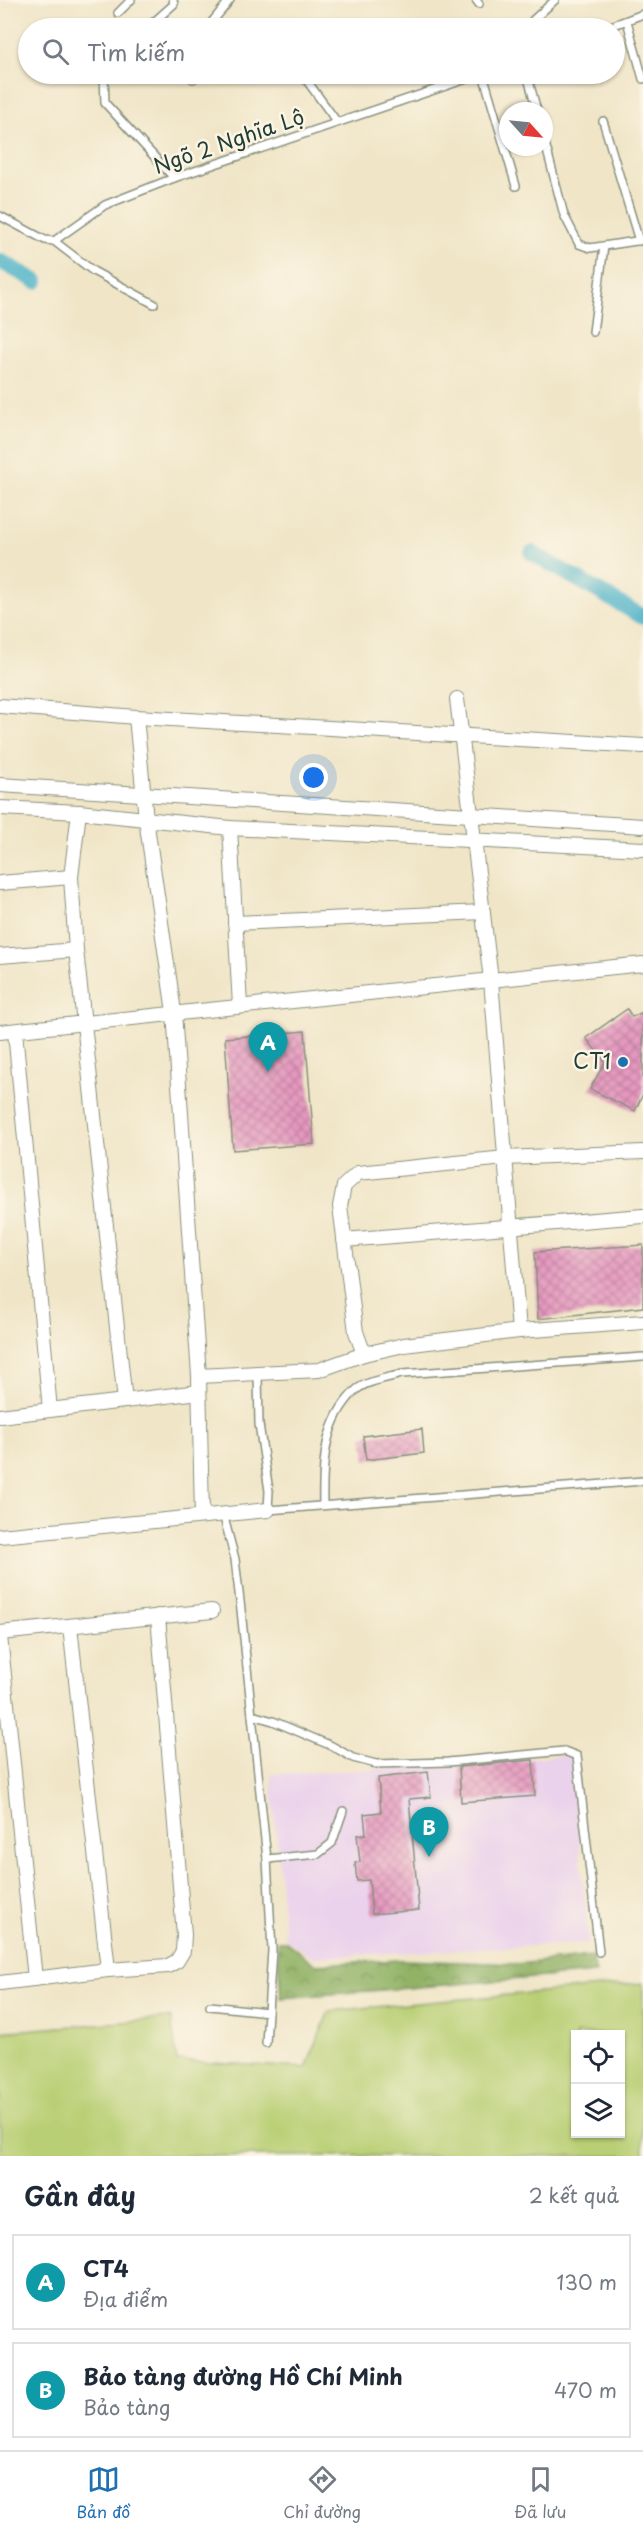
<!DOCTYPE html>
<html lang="vi">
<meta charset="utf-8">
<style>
body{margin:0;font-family:"Playpen Sans",sans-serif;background:#f2f2f3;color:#1f2937}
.controls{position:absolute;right:18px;bottom:18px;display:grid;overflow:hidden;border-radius:0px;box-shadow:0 2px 4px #0004}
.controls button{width:54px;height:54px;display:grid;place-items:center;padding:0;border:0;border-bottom:2px solid #e0e1e3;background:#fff;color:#1f2937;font:30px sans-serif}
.compass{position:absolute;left:499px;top:102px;width:54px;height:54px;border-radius:50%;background:#fff;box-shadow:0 2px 4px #0004;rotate:117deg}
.you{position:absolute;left:314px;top:778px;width:21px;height:21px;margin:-15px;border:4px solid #fff;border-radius:50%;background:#1a73e8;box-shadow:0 0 0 9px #1a73e833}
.badge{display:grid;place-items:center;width:39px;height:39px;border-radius:50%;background:#1f6fb2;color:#fff;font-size:20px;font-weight:700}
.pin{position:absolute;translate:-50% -50px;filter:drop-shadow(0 2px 3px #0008)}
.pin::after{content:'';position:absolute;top:32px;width:21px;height:18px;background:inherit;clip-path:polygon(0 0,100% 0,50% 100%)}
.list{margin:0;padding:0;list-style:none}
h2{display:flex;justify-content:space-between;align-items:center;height:78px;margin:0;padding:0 24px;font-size:26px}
h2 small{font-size:20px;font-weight:400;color:#747a83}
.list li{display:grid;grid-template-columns:39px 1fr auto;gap:18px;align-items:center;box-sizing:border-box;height:96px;margin:0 12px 12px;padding:0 12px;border:2px solid #e0e1e3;border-radius:0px}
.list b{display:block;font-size:22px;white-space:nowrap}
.list p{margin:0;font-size:20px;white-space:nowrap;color:#747a83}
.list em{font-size:20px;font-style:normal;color:#747a83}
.icon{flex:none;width:33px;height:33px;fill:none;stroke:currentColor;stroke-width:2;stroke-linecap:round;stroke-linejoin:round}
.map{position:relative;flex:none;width:643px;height:2156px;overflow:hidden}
.search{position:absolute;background:#fff;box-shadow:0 2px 4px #0004;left:18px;right:18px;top:18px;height:66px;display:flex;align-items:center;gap:15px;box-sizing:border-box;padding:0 21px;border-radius:33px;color:#747a83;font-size:22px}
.sheet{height:294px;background:#fff}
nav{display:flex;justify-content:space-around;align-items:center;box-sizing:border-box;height:84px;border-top:2px solid #e0e1e3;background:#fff;font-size:16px;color:#747a83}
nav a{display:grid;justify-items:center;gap:3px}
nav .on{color:#1f6fb2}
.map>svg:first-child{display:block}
.built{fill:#ead1ec}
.grass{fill:#b9cf74;stroke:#6c8654;stroke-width:1.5;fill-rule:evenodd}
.forest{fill:url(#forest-crowns);stroke:#58784d;stroke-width:1.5}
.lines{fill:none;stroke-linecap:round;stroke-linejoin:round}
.canal{stroke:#49b1c8;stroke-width:16}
.building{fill:url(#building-cross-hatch)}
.lane-casing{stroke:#88917e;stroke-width:10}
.street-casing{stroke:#88917e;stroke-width:16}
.lane{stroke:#fff;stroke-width:7}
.street{stroke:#fff;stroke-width:14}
.poi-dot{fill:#1f6fb2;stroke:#fcf5e5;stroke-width:2}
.labels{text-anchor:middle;stroke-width:5;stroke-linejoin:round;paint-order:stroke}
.street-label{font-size:21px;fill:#1f3d34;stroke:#fcf5e5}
.poi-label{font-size:21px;fill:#1f3d34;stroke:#fcf5e5;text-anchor:end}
</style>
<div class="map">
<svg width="643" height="2156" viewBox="0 0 643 2156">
<defs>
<pattern id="forest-crowns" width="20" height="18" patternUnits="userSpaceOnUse" patternTransform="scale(1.5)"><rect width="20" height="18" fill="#92b266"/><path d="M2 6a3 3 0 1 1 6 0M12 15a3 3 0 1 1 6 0" fill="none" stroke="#779255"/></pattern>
<pattern id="building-cross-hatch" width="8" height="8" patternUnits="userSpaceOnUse" patternTransform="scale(1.5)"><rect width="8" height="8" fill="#e698bf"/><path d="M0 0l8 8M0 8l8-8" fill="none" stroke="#ba7d9c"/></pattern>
</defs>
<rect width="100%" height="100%" fill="#fcf5e5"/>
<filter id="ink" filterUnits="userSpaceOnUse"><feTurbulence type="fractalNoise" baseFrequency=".0167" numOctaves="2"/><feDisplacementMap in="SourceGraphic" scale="12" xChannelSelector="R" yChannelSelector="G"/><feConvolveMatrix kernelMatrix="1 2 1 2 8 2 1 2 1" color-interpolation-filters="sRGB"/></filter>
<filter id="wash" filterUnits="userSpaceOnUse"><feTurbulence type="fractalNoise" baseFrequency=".008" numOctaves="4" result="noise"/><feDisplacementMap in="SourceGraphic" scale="24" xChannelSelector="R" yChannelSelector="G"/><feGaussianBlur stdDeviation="1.35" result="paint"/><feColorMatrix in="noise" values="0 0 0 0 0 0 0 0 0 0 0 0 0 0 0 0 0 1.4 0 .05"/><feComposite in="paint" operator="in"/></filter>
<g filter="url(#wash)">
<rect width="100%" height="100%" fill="#f0e5c7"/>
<!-- built -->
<path class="built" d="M 571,1755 L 589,1943 L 313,1957 L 285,1939 L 271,1774 L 383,1769 Z"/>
<!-- grass -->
<path class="grass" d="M 643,1983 L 643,2156 L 0,2156 L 0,2032 L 171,2018 L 177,2061 L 306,2068 L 329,2011 ZM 576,2034 L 620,2034 L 620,2134 L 576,2134 Z"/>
<!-- forest -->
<path class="forest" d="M 277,1941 L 285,1941 L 315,1964 L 402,1960 L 518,1964 L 592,1956 L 596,1973 L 281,1998 Z"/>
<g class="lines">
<!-- canal -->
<g class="canal">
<path d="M 0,261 L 36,281"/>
<path d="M 532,553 L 643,617"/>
</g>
</g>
<g id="blocks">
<!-- building -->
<g class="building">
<path d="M 627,1009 L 632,1017 L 643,1012 L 643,1094 L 635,1111 L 590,1089 L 605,1062 L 586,1038 Z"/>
<path d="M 305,1031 L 314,1144 L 233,1150 L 225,1038 Z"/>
<path d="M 643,1245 L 643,1307 L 538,1319 L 535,1252 Z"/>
<path d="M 422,1429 L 424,1453 L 366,1460 L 363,1436 Z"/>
<path d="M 533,1760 L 535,1796 L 461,1802 L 459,1767 Z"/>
<path d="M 428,1772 L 431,1797 L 409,1799 L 419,1910 L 372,1914 L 369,1880 L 357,1881 L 355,1863 L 360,1862 L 357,1835 L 366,1834 L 364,1814 L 381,1812 L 378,1778 Z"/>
</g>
</g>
</g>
<g filter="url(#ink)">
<use href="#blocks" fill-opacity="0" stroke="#88917e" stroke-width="1.5"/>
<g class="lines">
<defs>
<g id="lane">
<path d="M 476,0 L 479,4"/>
<path d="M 118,13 L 131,0"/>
<path d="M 627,21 L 643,79"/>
<path d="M 147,28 L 174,4 L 173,0"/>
<path d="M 218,28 L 212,22 L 230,0"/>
<path d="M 540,28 L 533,20 L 555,0"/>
<path d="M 606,28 L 643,14"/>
<path d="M 104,74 L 105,103 L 174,178"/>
<path d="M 302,74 L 337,122"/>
<path d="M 483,74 L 516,186"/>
<path d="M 527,74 L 537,111"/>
<path d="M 193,79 L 198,74"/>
<path d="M 603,121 L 639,241"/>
<path d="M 544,139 L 564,215 L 579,244 L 590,248 L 643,240"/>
<path d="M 0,216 L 45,240 L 54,241 L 105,205 L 174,178 L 481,74"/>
<path d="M 54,241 L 93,271 L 154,304"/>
<path d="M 593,332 L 604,246"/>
<path d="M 258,1374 L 259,1424 L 269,1491 L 268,1510 L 643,1481"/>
<path d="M 323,1504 C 322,1464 324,1421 355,1391 C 365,1381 388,1378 402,1374 L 643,1357"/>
<path d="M 223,1514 L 235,1559 L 241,1610 L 267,1859 L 272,1950 L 266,2043"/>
<path d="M 252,1715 L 273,1721 L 332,1746 L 353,1758 L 376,1764 L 448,1762 L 564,1751 L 577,1756 L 599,1952"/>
<path d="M 267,1859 L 318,1854 L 332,1843 L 343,1811"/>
<path d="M 210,2006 L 268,2012"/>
</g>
<g id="street">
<path d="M 457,699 L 491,980 L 519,1331"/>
<path d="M 0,706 L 136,717 L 643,746"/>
<path d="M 136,717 L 146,819 L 174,1012 L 199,1376 L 202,1516"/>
<path d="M 0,785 L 643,826"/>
<path d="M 0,808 L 79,812 L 230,828 L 643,849"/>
<path d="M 79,812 L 71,877 L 76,950 L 125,1401"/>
<path d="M 230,828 L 240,1006"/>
<path d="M 0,883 L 71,877"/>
<path d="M 235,923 L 483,912"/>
<path d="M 0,956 L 76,950"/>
<path d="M 15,1031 L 50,1410"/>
<path d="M 0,1032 L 643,964"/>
<path d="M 344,1240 L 643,1216"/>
<path d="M 364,1354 L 356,1332 L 340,1206 L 344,1186 L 358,1173 L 505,1158 L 643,1152"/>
<path d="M 199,1376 L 319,1370 L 364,1354 L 404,1345 L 519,1331 L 643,1322"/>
<path d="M 0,1416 L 199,1392"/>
<path d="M 0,1536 L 268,1510"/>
<path d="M 70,1626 L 108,1970"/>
<path d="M 0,1633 L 212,1611"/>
<path d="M 0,1636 L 35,1979"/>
<path d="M 0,1983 L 108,1970 L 168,1966 L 177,1961 L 183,1951 L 184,1935 L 158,1616"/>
</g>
</defs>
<!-- lane casing -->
<use href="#lane" class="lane-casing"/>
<!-- street casing -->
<use href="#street" class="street-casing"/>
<!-- lane -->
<use href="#lane" class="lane"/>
<!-- street -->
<use href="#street" class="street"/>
</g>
</g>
<!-- markers -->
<circle class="poi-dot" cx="623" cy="1062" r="6"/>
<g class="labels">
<!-- street labels -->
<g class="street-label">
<text transform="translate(229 142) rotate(-19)" y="7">Ngõ 2 Nghĩa Lộ</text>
</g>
<!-- poi labels -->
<g class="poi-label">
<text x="611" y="1069">CT1</text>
</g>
</g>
</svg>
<div class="controls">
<button><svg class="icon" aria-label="locate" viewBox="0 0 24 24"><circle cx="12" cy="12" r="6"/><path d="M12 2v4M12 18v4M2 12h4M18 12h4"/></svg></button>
<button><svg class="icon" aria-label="layers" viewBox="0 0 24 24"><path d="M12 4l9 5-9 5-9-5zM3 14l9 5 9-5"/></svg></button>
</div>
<svg class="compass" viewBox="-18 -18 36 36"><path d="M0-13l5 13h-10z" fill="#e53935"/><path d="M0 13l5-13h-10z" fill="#747a83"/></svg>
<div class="you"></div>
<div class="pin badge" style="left:268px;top:1072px;background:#0f9aa8">A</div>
<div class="pin badge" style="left:429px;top:1857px;background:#0f9aa8">B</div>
<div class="search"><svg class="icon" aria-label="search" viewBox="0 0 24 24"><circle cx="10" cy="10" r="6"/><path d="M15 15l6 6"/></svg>Tìm kiếm</div>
</div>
<section class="sheet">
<h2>Gần đây<small>2 kết quả</small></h2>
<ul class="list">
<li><span class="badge" style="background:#0f9aa8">A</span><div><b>CT4</b><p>Địa điểm</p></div><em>130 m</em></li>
<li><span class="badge" style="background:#0f9aa8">B</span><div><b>Bảo tàng đường Hồ Chí Minh</b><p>Bảo tàng</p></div><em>470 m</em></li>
</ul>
</section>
<nav>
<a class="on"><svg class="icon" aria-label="map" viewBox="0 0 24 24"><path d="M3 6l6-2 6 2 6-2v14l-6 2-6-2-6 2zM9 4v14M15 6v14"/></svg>Bản đồ</a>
<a><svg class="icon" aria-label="directions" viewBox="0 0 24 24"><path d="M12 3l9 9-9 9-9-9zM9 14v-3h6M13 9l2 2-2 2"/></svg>Chỉ đường</a>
<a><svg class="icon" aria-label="saved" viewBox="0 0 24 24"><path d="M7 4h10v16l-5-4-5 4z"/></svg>Đã lưu</a>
</nav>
